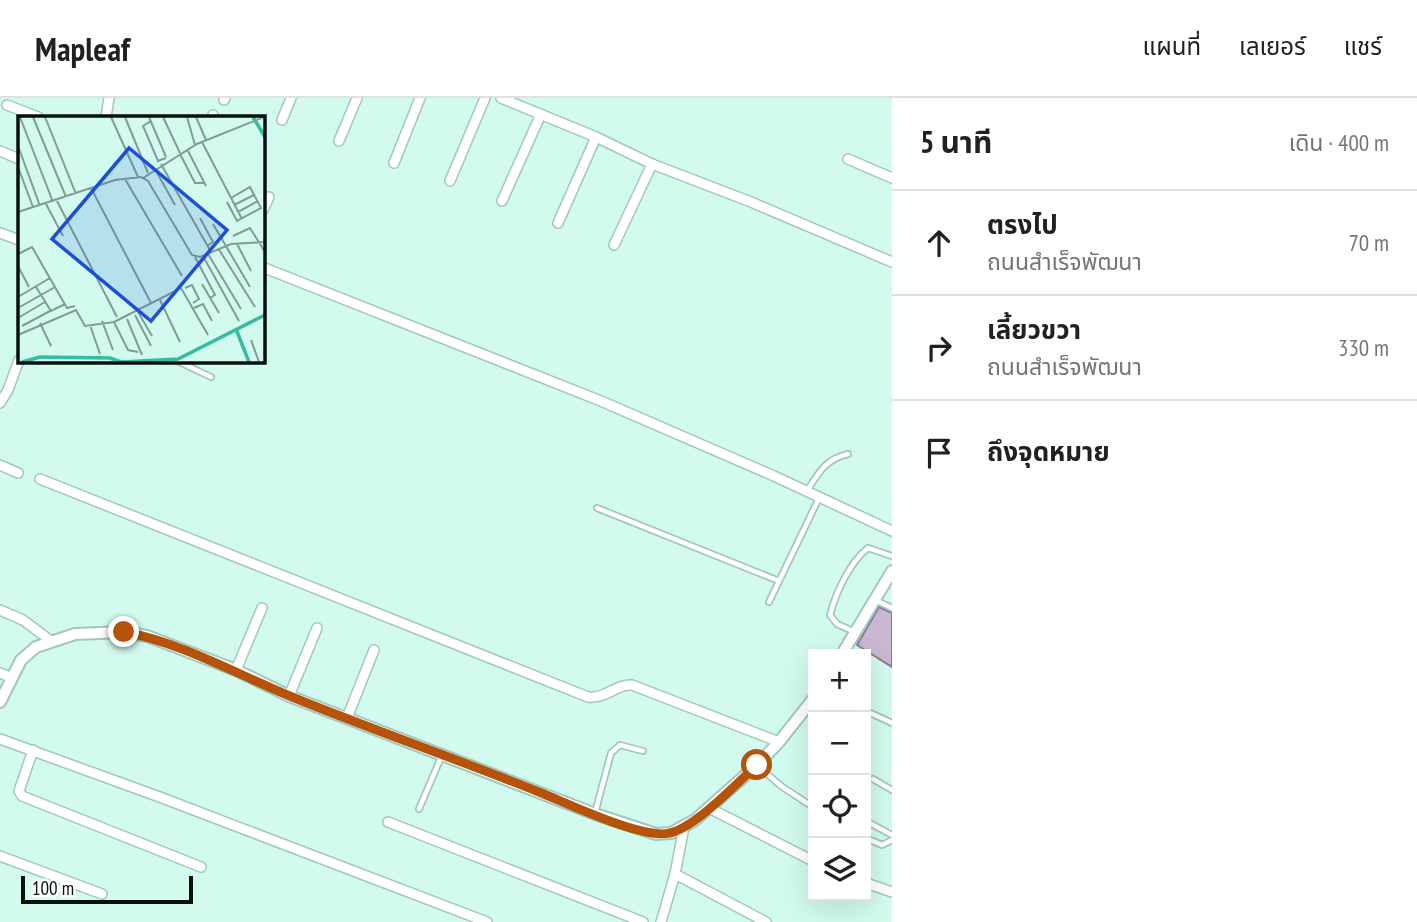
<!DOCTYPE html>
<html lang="th">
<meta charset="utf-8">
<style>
body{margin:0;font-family:"PT Sans Narrow","Noto Sans Thai",sans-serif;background:#f2f2f2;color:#202124}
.controls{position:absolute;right:21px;bottom:21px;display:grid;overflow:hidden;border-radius:0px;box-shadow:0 7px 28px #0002}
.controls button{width:63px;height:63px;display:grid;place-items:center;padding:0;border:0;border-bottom:2px solid #e0e0e0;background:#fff;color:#202124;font:35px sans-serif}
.scale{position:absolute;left:21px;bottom:18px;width:172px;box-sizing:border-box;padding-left:7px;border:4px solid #04110d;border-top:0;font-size:19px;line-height:24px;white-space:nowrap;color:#04110d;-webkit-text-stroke:5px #fdfdfd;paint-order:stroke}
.stop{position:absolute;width:21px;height:21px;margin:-16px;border:5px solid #b45309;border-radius:50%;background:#fff}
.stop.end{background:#b45309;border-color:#fff;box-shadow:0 2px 7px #0008}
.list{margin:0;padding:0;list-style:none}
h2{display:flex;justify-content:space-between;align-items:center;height:91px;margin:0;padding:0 28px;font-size:30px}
h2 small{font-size:23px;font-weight:400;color:#757577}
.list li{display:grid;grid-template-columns:46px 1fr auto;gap:21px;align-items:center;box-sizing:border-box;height:105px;padding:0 28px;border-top:2px solid #e0e0e0}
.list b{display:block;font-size:26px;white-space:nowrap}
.list p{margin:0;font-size:23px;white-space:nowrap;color:#757577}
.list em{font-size:23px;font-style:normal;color:#757577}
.icon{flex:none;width:38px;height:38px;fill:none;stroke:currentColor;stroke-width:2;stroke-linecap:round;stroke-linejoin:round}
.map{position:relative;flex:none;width:892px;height:824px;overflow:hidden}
header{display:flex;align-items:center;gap:42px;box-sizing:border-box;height:98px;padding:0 35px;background:#fff;border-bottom:2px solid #e0e0e0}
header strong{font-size:33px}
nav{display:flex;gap:38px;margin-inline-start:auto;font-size:24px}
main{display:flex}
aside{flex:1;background:#fff}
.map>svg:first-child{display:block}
.building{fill:#cab7d3;stroke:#8e7c97;stroke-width:2}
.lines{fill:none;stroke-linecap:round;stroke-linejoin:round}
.service-casing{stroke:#a1c8bd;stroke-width:8}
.minor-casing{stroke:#a1c8bd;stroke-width:12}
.tertiary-casing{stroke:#a1c8bd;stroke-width:14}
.service{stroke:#fff;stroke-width:4.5}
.minor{stroke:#fff;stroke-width:9}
.tertiary{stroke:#fff;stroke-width:10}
.route{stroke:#b45309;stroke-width:9}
.inset-river{fill:none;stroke:#33bea3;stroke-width:3.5}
.inset-road{fill:none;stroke:#809d95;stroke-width:2}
.view{fill:#1d4ed8;fill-opacity:0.15;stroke:#1d4ed8;stroke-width:3.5}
.inset-edge{fill:none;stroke:#04110d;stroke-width:3.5}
</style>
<header>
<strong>Mapleaf</strong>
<nav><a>แผนที่</a><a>เลเยอร์</a><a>แชร์</a></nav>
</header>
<main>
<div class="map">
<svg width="892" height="824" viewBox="0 0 892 824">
<rect width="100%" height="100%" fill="#d2faef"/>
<!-- building -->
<path class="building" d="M 879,509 L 892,515 L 892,569 L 857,547 Z"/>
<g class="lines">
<defs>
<g id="service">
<path d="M 175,262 L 211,279"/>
<path d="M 807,393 C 819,374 826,361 848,356"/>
<path d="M 597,410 L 779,483"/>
<path d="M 877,503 L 892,510"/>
<path d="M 769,504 L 819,400"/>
<path d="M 855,534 L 837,526 L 830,517 C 836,494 850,464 868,450 L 892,458"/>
<path d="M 866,613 L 892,625"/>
<path d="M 758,668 L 781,688 L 813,709"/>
<path d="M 873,681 L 892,692"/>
<path d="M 419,711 L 442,657"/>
<path d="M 595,715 L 611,655 L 620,647 L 643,653"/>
<path d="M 866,723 L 892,737"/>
<path d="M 866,740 L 882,747 L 892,742"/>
</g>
<g id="minor">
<path d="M 501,0 L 596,39 L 652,66 L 751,104 L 892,164"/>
<path d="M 224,2 L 225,0"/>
<path d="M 7,7 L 38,19"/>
<path d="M 106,19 L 109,0"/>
<path d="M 212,19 L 213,17"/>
<path d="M 282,22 L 291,0"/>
<path d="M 339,43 L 357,0"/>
<path d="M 0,53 L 19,61"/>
<path d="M 848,61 L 892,80"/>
<path d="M 394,65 L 420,0"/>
<path d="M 450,83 L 485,0"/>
<path d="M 502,103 L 541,16"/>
<path d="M 262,114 L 269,99"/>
<path d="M 558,125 L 596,39"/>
<path d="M 0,135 L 19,142"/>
<path d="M 614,147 L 652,66"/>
<path d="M 262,169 L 601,303 L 774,378 L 892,433"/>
<path d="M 0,305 L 8,292 L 19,262"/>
<path d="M 0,367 L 18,375"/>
<path d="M 40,381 L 588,599 C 606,601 616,586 632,587 L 779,644"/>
<path d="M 0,512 L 23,522 L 51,543"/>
<path d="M 236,572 L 262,510"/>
<path d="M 0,575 L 10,579"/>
<path d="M 289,598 L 317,530"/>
<path d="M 347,620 L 374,552"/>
<path d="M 0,641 L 157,698 L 487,824"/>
<path d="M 33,652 L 19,693 L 22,698 L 201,769"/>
<path d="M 709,710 L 813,763"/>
<path d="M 388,724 L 643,824"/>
<path d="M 0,758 L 102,796"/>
<path d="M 675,776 L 766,824"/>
<path d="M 866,785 L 892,794"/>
<path d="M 661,824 L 675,776 L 684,729"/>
</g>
<g id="tertiary">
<path d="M 842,556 L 892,473"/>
<path d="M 0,604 L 21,562 L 36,549 L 75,536 L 124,534 L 147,538 L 236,572 L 289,598 L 595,716 L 656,736 L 671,735 L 695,722 L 757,667 L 779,644 L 813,601"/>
</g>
</defs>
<!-- service casing -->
<use href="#service" class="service-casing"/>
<!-- minor casing -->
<use href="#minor" class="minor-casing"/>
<!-- tertiary casing -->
<use href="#tertiary" class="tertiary-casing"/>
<!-- service -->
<use href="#service" class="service"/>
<!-- minor -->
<use href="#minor" class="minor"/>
<!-- tertiary -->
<use href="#tertiary" class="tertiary"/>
</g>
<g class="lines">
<!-- route -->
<path class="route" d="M 124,534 C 183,545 236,576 292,599 C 373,632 457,661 539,694 C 567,705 643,742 670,735 C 696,729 736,686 757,667"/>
</g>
<!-- overview -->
<g transform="translate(18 18)">
<rect width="247" height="247" fill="#d2faef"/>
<path class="inset-river" d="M 235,1 L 247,21M 218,213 L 231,246M 4,246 L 22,241 L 92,242 L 103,246 L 160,243 L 247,199"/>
<path class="inset-road" d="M 2,1 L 35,86M 15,1 L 48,81M 27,1 L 58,78M 93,1 L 120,61M 107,1 L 130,57M 131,1 L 148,41M 145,1 L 162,37M 169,1 L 177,29M 178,1 L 188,24M 133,5 L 125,10 L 140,45 L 148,42M 184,26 L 224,103M 0,30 L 22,90M 169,33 L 188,70M 162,38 L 177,67 L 186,67M 143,48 L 193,136M 0,51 L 15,91M 137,53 L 157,89M 125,62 L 179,28 L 246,1M 107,63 L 164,160M 73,72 L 133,187M 39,85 L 99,201M 209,86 L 219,105 L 243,92 L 232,71 L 213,82M 28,88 L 45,120M 216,89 L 236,79M 0,96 L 97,64 L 123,61 L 130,65 L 174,139 L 182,141 L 213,128 L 247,126M 220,96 L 240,85M 182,102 L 195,126 L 189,130M 195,108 L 232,171M 215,120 L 232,112 L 247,136M 219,128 L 233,155M 200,132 L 237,191M 0,138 L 14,131 L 49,192 L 57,190M 190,138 L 223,193M 185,140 L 221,205M 177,141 L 197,179 L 192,182M 0,150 L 11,171M 184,168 L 201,197M 18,171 L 33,195 L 47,188M 167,172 L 174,169 L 181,183 L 175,187M 0,181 L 32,162M 142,184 L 162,226M 0,192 L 37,171M 176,192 L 185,188 L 194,205M 120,196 L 134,220M 117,199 L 133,230M 0,202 L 27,186M 109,203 L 124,239M 84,205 L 95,234M 96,206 L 163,172 L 190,219M 22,207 L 33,230M 72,209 L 82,238M 4,210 L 32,195M 0,219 L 58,194 L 67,210 L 96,206 L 110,234 L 120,236M 233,224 L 241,246"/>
<path class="view" d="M 111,32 L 209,114 L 133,205 L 34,123 Z"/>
<rect width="247" height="247" class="inset-edge"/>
</g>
</svg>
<div class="controls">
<button>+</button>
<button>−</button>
<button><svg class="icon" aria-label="locate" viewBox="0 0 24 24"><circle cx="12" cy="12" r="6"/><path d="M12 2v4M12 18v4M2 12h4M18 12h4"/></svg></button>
<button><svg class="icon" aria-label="layers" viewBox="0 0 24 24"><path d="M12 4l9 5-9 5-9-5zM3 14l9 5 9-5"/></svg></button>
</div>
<div class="scale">100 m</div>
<div class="stop" style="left:757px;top:667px"></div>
<div class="stop end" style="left:124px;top:534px"></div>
</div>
<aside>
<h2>5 นาที<small>เดิน · 400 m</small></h2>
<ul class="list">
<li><svg class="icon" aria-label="ahead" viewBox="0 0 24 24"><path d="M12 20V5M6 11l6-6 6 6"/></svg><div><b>ตรงไป</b><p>ถนนสำเร็จพัฒนา</p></div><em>70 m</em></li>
<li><svg class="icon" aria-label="right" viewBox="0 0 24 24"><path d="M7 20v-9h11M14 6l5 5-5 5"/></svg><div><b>เลี้ยวขวา</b><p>ถนนสำเร็จพัฒนา</p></div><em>330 m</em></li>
<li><svg class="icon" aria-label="arrive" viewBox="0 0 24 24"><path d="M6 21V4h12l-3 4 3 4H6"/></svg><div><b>ถึงจุดหมาย</b></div></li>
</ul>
</aside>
</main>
